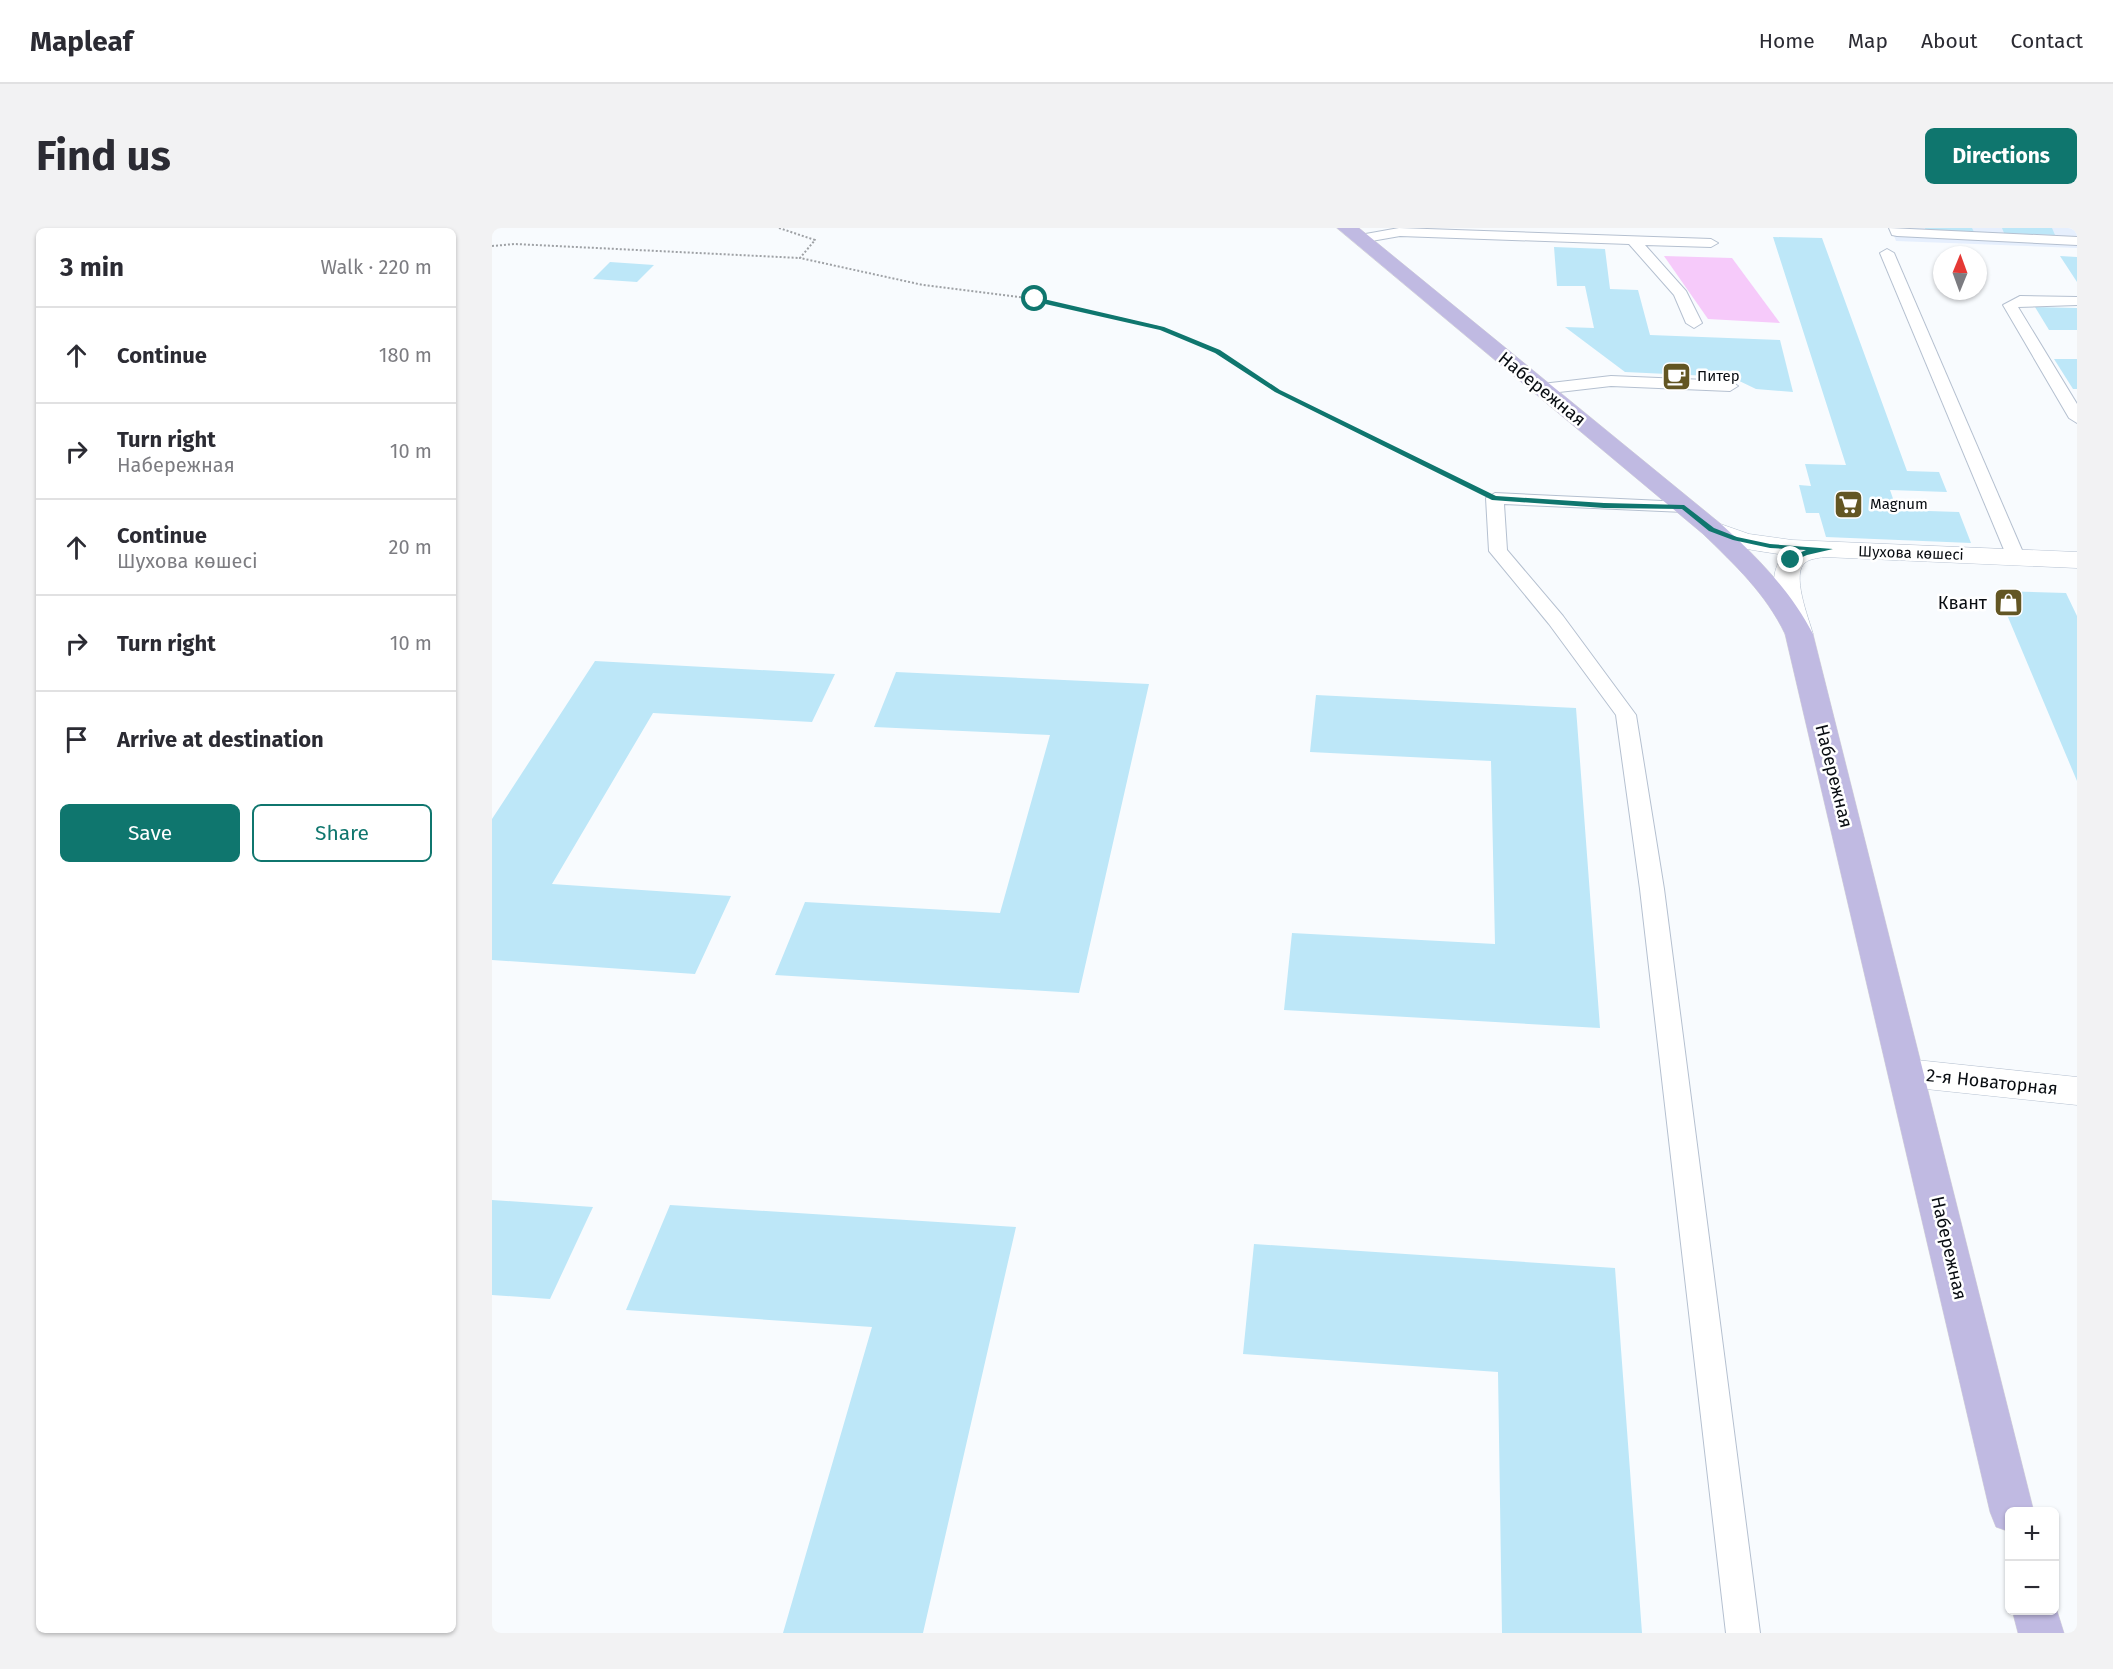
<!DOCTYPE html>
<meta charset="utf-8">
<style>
body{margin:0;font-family:"Fira Sans",sans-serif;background:#f2f2f3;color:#2b2b33}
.controls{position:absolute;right:18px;bottom:18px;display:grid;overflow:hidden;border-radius:9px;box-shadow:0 2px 4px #0004}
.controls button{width:54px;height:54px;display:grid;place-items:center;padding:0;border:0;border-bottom:2px solid #e1e1e2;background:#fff;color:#2b2b33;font:30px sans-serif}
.compass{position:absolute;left:1441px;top:18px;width:54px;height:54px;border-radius:50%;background:#fff;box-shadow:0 2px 4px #0004;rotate:1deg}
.stop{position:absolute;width:18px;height:18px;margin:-14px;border:4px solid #0f766e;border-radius:50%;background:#fff}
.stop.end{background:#0f766e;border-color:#fff;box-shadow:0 2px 6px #0008}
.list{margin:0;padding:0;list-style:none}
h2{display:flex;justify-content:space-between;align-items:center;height:78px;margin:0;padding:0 24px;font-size:26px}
h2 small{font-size:20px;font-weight:400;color:#7c7c81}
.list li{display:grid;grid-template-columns:39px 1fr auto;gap:18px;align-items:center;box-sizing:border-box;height:96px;padding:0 24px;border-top:2px solid #e1e1e2}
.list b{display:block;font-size:22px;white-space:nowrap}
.list p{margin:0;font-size:20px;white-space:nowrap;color:#7c7c81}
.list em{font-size:20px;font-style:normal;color:#7c7c81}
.actions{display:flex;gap:12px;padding:18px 24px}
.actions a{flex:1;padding:14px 0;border:2px solid #0f766e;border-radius:9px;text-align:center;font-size:21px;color:#0f766e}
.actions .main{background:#0f766e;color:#fff}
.icon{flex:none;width:33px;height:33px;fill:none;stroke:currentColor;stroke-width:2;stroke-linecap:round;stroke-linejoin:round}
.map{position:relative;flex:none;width:1585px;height:1405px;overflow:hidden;border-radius:9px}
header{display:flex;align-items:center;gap:36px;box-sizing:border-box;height:84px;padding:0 30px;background:#fff;border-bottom:2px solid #e1e1e2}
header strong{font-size:28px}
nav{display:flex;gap:33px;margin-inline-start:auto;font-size:21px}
.intro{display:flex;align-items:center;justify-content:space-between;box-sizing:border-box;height:144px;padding:0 36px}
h1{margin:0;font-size:42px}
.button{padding:15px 27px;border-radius:9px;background:#0f766e;color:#fff;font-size:21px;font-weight:700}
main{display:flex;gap:36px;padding:0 36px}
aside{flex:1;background:#fff;border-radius:9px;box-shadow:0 2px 4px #0004}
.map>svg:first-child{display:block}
.built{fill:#e6effd}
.green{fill:#f6cafa}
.building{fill:#bde7f8}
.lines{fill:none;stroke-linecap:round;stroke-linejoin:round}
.lane-casing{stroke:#b5c0d0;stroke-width:2}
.street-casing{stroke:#b5c0d0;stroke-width:1}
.secondary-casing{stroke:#b5c0d0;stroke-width:1}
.primary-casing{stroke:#d8d8d9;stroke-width:1}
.path-far1{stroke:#9ea1a5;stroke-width:2;stroke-dasharray:2 2;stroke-linecap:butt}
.path{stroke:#9ea1a5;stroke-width:3;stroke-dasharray:2 2;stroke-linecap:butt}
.lane{fill:#fff;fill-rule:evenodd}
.street{fill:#fff;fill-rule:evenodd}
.secondary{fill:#fff;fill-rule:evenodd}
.primary{fill:#c0bae2;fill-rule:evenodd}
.route{fill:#0f766e}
.labels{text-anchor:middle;stroke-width:5;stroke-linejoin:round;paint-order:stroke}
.far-poi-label{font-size:15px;fill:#090d12;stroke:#fff;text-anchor:start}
.far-street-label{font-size:15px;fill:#090d12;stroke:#fff}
.street-label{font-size:18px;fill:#090d12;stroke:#fff}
.poi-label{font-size:18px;fill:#090d12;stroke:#fff;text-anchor:end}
</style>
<header>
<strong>Mapleaf</strong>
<nav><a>Home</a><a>Map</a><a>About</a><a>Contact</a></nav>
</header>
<div class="intro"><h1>Find us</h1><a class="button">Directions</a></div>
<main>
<aside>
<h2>3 min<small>Walk · 220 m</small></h2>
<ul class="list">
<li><svg class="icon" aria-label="ahead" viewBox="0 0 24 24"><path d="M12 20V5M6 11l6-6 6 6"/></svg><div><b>Continue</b></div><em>180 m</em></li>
<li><svg class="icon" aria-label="right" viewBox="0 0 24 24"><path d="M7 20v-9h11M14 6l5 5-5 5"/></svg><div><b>Turn right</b><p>Набережная</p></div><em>10 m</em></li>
<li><svg class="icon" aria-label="ahead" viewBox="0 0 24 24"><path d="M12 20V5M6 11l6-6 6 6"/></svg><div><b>Continue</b><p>Шухова көшесі</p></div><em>20 m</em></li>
<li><svg class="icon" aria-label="right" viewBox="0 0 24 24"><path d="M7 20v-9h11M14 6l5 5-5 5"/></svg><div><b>Turn right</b></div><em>10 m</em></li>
<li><svg class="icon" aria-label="arrive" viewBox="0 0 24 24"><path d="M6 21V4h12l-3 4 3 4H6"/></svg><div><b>Arrive at destination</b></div></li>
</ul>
<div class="actions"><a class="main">Save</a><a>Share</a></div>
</aside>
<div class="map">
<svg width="1585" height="1405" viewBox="0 0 1585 1405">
<rect width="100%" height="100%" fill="#f8fbfe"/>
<!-- built -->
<path class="built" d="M 1399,0 L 1585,0 L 1585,20 L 1404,13 Z"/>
<!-- green -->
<path class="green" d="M 1172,28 L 1240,30 L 1288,95 L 1216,91 Z"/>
<!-- building -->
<g class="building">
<path d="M 1433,0 L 1480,0 L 1482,4 L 1434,3 Z"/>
<path d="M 1510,0 L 1560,0 L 1563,7 L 1512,5 Z"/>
<path d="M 1281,9 L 1330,10 L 1415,243 L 1447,244 L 1455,264 L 1398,262 L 1405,282 L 1467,284 L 1479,315 L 1334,309 L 1327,285 L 1314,285 L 1307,257 L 1319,258 L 1313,236 L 1354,237 Z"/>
<path d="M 1062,19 L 1113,21 L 1118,61 L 1146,62 L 1158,107 L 1288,112 L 1301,164 L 1264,161 L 1239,149 L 1133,144 L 1073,99 L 1102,100 L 1093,58 L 1065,58 Z"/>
<path d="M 1568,28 L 1585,29 L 1585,54 Z"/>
<path d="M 118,34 L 162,37 L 145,54 L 101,51 Z"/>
<path d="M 1543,79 L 1585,80 L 1585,102 L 1557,102 Z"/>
<path d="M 1562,131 L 1585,131 L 1585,161 L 1581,161 Z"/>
<path d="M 1505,363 L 1574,365 L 1585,388 L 1585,553 Z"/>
<path d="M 103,433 L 343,446 L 320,494 L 161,485 L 60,656 L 239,668 L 203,746 L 0,732 L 0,591 Z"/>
<path d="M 404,444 L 657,456 L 587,765 L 283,747 L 313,674 L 508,685 L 558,507 L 382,499 Z"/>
<path d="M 824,467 L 1084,480 L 1108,800 L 792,782 L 800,705 L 1003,716 L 999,533 L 818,524 Z"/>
<path d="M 0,972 L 101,979 L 58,1071 L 0,1067 Z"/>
<path d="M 178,977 L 524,999 L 431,1405 L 291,1405 L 380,1099 L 134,1082 Z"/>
<path d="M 762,1016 L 1123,1040 L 1150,1405 L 1010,1405 L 1006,1144 L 751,1126 Z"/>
</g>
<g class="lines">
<defs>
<g id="lane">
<path d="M 907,0 L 1219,11 L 1226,15 L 1219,19 L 1153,17 L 1194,63 L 1210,95 L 1202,100 L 1194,95 L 1182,67 L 1137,16 L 908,8 L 868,15 L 861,11 L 868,7 Z"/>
<path d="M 1397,0 L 1585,9 L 1585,17 L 1405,8 L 1400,7 Z"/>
<path d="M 1395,21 L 1402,25 L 1533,329 L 1531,333 L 1524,335 L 1515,329 L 1388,25 Z"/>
<path d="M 1528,68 L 1585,69 L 1585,77 L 1526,79 L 1585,176 L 1585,195 L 1577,190 L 1511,77 Z"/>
<path d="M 1119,148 L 1238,153 L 1246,158 L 1238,163 L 1119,158 L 1050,166 L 1042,161 L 1050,156 Z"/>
<path d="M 1003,265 L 1192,274 L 1201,279 L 1192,284 L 1012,276 L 1015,322 L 1071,388 L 1144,487 L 1172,661 L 1268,1405 L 1234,1405 L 1148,661 L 1124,487 L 1057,396 L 997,323 L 994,270 Z"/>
</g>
<path id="street" d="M 1415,831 L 1585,849 L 1585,877 L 1415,859 L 1402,855 L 1397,845 L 1402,835 Z"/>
<path id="secondary" d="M 1220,293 L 1257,306 L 1300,312 L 1585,324 L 1585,340 L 1332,329 C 1326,330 1318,331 1314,334 C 1298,344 1317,391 1321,406 L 1317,412 L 1307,414 L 1297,412 L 1293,406 C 1287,380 1272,349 1292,327 C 1271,323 1220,319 1207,301 L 1211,296 Z"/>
<g id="primary">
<path d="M 845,0 L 867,0 L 1229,296 C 1265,329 1298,362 1321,406 L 1542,1284 L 1518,1284 L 1518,1304 L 1504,1299 L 1498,1284 L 1293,406 C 1274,366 1243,337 1211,306 Z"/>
<path d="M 1562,1373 L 1572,1405 L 1526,1405 L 1520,1382 L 1562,1382 Z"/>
</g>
</defs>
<!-- lane casing -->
<use href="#lane" class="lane-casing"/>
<!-- street casing -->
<use href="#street" class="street-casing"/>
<!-- secondary casing -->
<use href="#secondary" class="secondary-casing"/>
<!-- primary casing -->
<use href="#primary" class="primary-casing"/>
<!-- path-far1 -->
<g class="path-far1">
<path d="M 287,0 L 323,12 L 308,30 L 431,57 L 543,71 L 670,100 L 725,124 L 785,163 L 949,244"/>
<path d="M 0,18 L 23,16 L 308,30"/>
</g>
<!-- path -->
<path class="path" d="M 946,242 L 978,258"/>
<!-- lane -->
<use href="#lane" class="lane"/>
<!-- street -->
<use href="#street" class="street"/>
<!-- secondary -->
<use href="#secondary" class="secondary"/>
<!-- primary -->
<use href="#primary" class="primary"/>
</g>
<!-- route -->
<path class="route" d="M 543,69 L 672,99 L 728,122 L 788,162 L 1004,268 L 1112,275 L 1192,277 L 1222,300 L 1245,309 L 1278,316 L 1341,321 L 1315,327 L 1299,334 L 1296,330 L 1314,322 L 1278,320 L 1241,312 L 1217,303 L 1190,281 L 1112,280 L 1000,272 L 783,164 L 723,125 L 668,102 L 540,73 Z"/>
<!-- icons -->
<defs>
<symbol id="cafe-square" viewBox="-11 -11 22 22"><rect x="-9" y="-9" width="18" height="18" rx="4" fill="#635623" stroke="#fff"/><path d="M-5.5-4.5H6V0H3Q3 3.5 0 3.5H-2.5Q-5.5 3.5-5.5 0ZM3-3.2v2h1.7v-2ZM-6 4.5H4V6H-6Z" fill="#fff"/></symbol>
<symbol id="supermarket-square" viewBox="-11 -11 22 22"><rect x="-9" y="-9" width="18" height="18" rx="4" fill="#635623" stroke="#fff"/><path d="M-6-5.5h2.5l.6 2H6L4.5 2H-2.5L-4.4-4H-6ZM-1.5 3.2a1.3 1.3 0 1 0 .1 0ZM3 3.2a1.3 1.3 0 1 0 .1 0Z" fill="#fff"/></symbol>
<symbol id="shop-square" viewBox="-11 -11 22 22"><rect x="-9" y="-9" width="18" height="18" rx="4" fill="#635623" stroke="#fff"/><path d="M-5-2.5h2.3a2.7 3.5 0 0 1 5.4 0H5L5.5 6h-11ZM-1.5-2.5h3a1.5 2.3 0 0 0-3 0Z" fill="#fff"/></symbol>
</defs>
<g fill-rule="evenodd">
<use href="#cafe-square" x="1168" y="132" width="33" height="33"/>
<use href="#supermarket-square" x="1340" y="260" width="33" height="33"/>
<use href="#shop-square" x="1500" y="358" width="33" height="33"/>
</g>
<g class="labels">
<!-- far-poi labels -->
<g class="far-poi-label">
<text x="1205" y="153">Питер</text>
<text x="1378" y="281">Magnum</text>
</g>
<!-- far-street labels -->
<g class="far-street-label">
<text transform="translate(1419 325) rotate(2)" y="5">Шухова көшесі</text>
</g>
<!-- street labels -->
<g class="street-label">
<text transform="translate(1050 161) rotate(39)" y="6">Набережная</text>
<text transform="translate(1342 548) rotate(76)" y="6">Набережная</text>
<text transform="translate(1500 854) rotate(6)" y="6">2-я Новаторная</text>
<text transform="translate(1457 1020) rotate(77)" y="6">Набережная</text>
</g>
<!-- poi labels -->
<g class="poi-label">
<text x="1495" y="381">Квант</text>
</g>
</g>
</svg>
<div class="controls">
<button>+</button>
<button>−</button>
</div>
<svg class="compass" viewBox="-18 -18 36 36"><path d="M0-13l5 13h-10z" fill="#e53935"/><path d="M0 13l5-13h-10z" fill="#7c7c81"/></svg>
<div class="stop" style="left:543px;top:71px"></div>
<div class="stop end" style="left:1299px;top:332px"></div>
</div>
</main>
